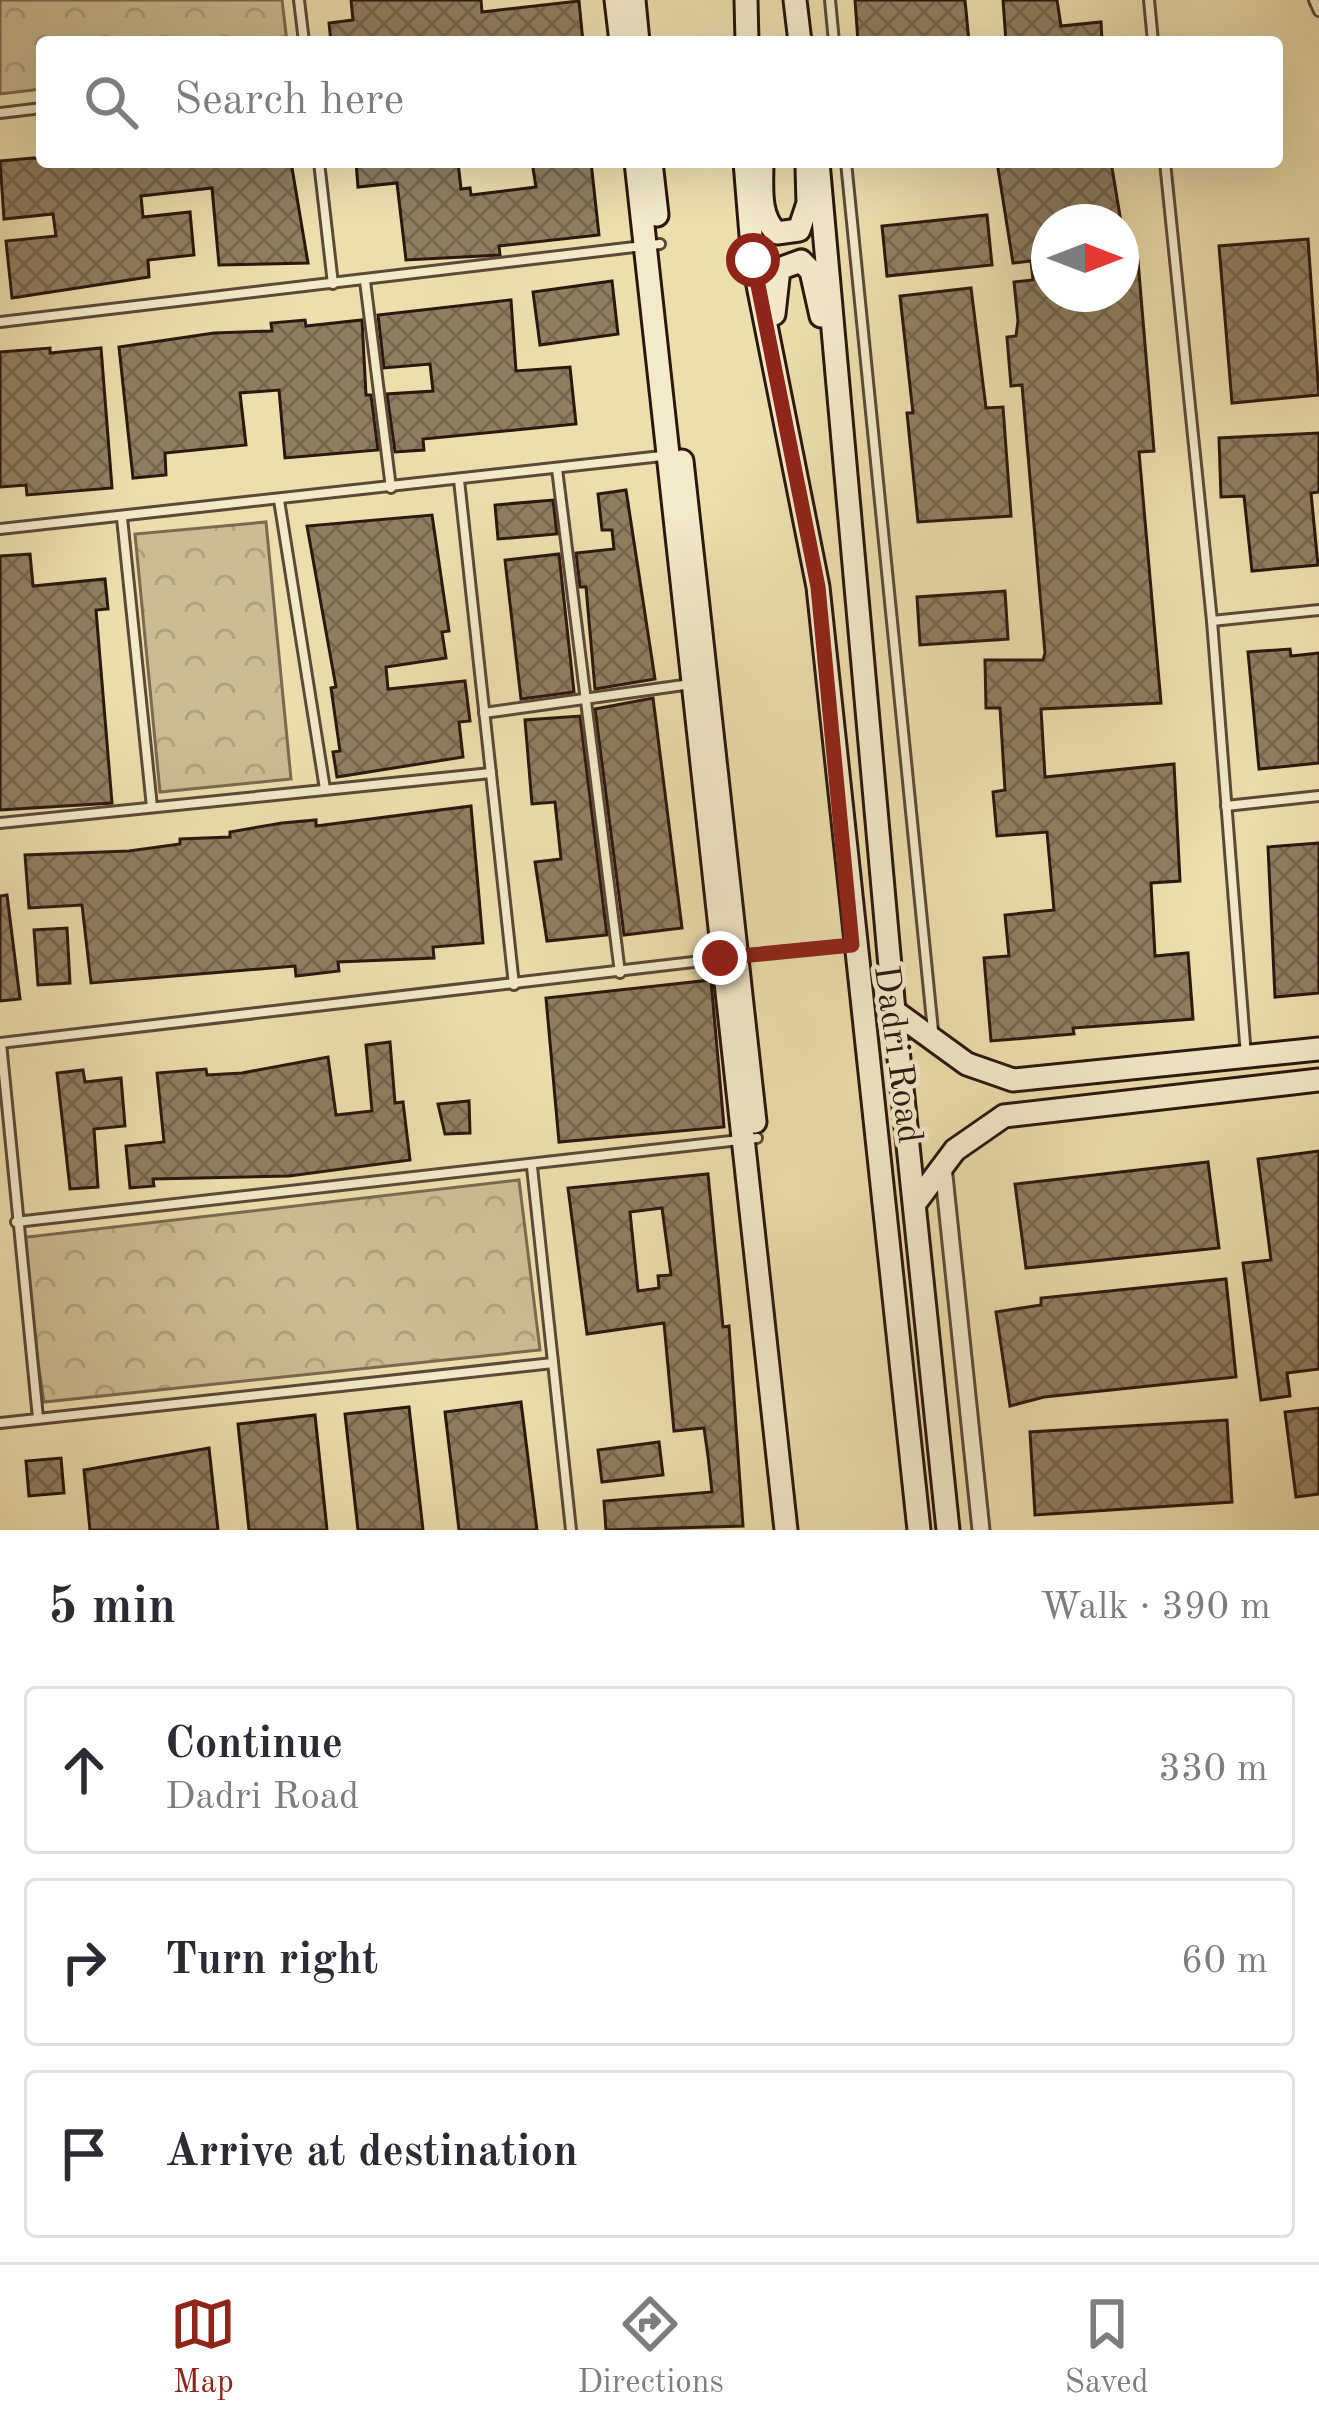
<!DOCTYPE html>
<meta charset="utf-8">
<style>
body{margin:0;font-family:"Old Standard TT",serif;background:#f2f2f3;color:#2b2b33}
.compass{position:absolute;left:1031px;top:204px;width:108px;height:108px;border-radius:50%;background:#fff;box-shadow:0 12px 48px #0002;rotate:90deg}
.stop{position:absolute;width:36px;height:36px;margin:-27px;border:9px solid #8f2418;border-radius:50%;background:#fff}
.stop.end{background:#8f2418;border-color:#fff;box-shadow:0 3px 12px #0008}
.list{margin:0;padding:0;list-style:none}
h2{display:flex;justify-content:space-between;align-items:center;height:156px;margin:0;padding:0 48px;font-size:51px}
h2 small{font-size:39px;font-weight:400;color:#7c7c81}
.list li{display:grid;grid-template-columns:78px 1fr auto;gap:36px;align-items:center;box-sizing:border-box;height:168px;margin:0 24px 24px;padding:0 24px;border:3px solid #e1e1e2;border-radius:12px}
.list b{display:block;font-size:45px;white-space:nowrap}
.list p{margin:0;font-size:39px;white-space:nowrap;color:#7c7c81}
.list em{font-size:39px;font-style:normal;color:#7c7c81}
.icon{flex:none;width:66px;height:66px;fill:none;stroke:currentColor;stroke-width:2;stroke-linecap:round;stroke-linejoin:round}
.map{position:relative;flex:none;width:1319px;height:1530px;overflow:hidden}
.search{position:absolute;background:#fff;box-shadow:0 12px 48px #0002;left:36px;right:36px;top:36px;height:132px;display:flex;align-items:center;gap:30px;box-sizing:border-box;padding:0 42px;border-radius:12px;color:#7c7c81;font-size:45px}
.sheet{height:732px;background:#fff}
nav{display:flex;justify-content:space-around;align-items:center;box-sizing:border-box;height:168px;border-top:3px solid #e1e1e2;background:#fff;font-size:33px;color:#7c7c81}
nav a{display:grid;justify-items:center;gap:6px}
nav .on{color:#8f2418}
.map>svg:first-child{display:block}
.forest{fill:url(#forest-crowns);stroke:#7b6a50;stroke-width:3}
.building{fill:url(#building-cross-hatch);stroke:#2b170e;stroke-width:3;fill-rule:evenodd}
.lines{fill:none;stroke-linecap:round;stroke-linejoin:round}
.lane-casing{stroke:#5b4936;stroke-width:14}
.street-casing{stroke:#5b4936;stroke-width:21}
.secondary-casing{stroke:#2b170e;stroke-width:27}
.lane{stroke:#f3eaca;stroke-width:8}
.street{stroke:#f3eaca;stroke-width:15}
.secondary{stroke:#f3eaca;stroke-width:21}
.route{stroke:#8f2418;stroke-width:15}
.labels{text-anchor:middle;stroke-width:9;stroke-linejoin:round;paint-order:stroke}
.street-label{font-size:36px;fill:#2b170e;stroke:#f3eaca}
</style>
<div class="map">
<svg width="1319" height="1530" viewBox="0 0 1319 1530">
<defs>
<pattern id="forest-crowns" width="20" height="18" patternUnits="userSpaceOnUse" patternTransform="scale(3)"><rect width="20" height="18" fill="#cbbd93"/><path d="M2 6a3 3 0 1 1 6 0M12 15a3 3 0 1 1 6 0" fill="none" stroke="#aea27e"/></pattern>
<pattern id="building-cross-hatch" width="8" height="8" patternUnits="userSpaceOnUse" patternTransform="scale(3)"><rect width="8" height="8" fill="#8f7f61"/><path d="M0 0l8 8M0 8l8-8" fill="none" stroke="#75674e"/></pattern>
</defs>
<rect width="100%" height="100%" fill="#ecdfae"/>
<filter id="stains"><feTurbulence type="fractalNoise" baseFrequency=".00167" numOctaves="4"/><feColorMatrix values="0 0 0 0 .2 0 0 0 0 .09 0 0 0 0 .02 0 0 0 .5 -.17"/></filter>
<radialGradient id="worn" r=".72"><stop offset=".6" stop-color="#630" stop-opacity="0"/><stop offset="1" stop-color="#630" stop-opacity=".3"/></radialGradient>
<!-- forest -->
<g class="forest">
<path d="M 0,0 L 282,0 L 287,42 L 42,42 L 42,89 L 0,94 Z"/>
<path d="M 266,522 L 291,779 L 160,792 L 135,534 Z"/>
<path d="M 519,1180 L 540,1350 L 44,1402 L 19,1238 Z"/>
</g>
<!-- building -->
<g class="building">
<path d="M 351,0 L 481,0 L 482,12 L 579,1 L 583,42 L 331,42 L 329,23 L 353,20 Z"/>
<path d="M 855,0 L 965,0 L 969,42 L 858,42 Z"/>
<path d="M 1003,0 L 1057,0 L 1061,26 L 1101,22 L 1102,42 L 1006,42 Z"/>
<path d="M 33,158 L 291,162 L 308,263 L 219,265 L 212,188 L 141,196 L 143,217 L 190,212 L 194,255 L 148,260 L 149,277 L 12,298 L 6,241 L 56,236 L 53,214 L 4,219 L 0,161 Z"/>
<path d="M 356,162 L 458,162 L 461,189 L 470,188 L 471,195 L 536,187 L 532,162 L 591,162 L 599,235 L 499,246 L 500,255 L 406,260 L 397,183 L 358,187 Z"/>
<path d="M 997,162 L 1111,162 L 1121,222 L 1049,222 L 1049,294 L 1121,294 L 1121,262 L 1138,261 L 1154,451 L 1139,452 L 1161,703 L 1041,709 L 1045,777 L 1174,764 L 1180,881 L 1151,883 L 1155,956 L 1188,953 L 1193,1019 L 1073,1028 L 1074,1034 L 991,1041 L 984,958 L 1009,956 L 1005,915 L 1054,910 L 1047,832 L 997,836 L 993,792 L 1005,790 L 1000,708 L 986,708 L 985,660 L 1043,660 L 1045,653 L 1022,385 L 1011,386 L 1007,337 L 1016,336 L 1018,321 L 1014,282 L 1033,280 L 1031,261 L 1013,263 Z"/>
<path d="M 987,215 L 992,265 L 887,276 L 882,226 Z"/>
<path d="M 1308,239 L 1319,395 L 1232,403 L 1219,246 Z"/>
<path d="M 612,281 L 618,334 L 540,345 L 533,292 Z"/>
<path d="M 971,288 L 986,408 L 1003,407 L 1011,516 L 918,522 L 907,413 L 913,413 L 900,296 Z"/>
<path d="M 511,300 L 516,371 L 570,367 L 576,424 L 423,439 L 424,450 L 395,452 L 387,394 L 433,391 L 430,364 L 384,368 L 378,315 Z"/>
<path d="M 305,320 L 306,326 L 362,320 L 366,395 L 371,395 L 378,450 L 285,458 L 279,390 L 240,393 L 246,445 L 165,453 L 166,475 L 133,478 L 119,347 L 214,333 L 272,331 L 271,323 Z"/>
<path d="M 50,348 L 50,353 L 101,348 L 112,488 L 27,495 L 26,485 L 0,487 L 0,352 Z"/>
<path d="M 1319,433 L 1319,492 L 1311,493 L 1318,565 L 1252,571 L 1244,496 L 1221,497 L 1219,438 Z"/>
<path d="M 626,490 L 655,679 L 595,689 L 586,587 L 580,587 L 576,553 L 614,549 L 612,530 L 602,530 L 598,494 Z"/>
<path d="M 553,500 L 557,534 L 498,539 L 495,505 Z"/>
<path d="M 432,515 L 449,631 L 442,632 L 446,658 L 386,667 L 388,689 L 465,681 L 470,721 L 459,722 L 463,757 L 337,777 L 333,752 L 340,751 L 331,688 L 336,687 L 307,526 Z"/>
<path d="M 30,554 L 33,586 L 105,579 L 108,609 L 96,610 L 112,803 L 0,810 L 0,556 Z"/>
<path d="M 559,554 L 574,692 L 521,699 L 505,560 Z"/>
<path d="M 1005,591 L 1008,639 L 920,645 L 917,597 Z"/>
<path d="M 1290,649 L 1291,656 L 1319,653 L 1319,763 L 1259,769 L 1248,652 Z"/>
<path d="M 653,698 L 682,928 L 624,935 L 595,709 Z"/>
<path d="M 580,716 L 607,935 L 547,941 L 535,862 L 561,859 L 555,802 L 532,804 L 525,720 Z"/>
<path d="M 471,806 L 483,943 L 433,947 L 434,958 L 338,962 L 339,971 L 296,976 L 295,966 L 91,983 L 82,905 L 29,908 L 25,855 L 129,851 L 180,844 L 180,839 L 230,837 L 230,832 L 282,823 L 316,820 L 316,826 Z"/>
<path d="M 1319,843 L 1319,993 L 1275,997 L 1268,847 Z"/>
<path d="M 7,895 L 20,999 L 0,1001 L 0,896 Z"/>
<path d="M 67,928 L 70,983 L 38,985 L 34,930 Z"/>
<path d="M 711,980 L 724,1127 L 559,1142 L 546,998 Z"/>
<path d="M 390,1042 L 395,1103 L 403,1102 L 410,1160 L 289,1176 L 153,1179 L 154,1186 L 130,1188 L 126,1146 L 164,1142 L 157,1073 L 206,1069 L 207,1075 L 242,1073 L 328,1057 L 336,1115 L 372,1111 L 366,1045 Z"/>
<path d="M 83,1070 L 85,1082 L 121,1078 L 125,1126 L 94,1129 L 98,1187 L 70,1189 L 57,1073 Z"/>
<path d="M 469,1101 L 470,1133 L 445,1134 L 438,1104 Z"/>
<path d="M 1319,1151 L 1319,1369 L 1287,1373 L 1290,1396 L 1261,1400 L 1243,1263 L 1271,1260 L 1258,1159 Z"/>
<path d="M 1208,1162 L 1219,1248 L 1026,1268 L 1015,1184 Z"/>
<path d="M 708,1174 L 723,1327 L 729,1326 L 743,1526 L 606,1530 L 604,1501 L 712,1492 L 708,1456 L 704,1428 L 674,1431 L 664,1323 L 587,1334 L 568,1188 ZM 662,1208 L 671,1275 L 658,1276 L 659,1288 L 638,1291 L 630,1212 Z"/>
<path d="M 1226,1279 L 1236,1377 L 1044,1397 L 1010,1406 L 996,1312 L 1041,1305 L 1041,1298 Z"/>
<path d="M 521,1402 L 537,1530 L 459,1530 L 445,1412 Z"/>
<path d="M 409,1407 L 423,1530 L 358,1530 L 345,1414 Z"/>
<path d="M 1319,1408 L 1319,1494 L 1296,1497 L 1285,1412 Z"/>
<path d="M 315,1415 L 327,1530 L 249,1530 L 238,1424 Z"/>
<path d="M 1227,1420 L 1232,1502 L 1035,1515 L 1030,1432 Z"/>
<path d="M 659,1442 L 663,1475 L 602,1482 L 598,1450 Z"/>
<path d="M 209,1448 L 218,1530 L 90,1530 L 84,1470 Z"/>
<path d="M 61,1458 L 64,1493 L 29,1496 L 26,1461 Z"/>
</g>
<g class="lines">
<defs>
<g id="lane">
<path d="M 299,0 L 304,42"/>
<path d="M 830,0 L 834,42"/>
<path d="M 1149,0 L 1153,42"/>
<path d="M 1314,0 L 1319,11"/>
<path d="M 0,113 L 42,108"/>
<path d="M 319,162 L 333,284"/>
<path d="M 846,162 L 933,1031"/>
<path d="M 1165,162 L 1212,621 L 1246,1056"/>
<path d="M 365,281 L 391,488"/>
<path d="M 0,322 L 660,244"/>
<path d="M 557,469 L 620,973"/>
<path d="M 459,480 L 514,985"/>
<path d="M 279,500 L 325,789"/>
<path d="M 122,518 L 152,807"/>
<path d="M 0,529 L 662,456"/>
<path d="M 1212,621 L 1319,610"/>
<path d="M 484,713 L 691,684"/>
<path d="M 1226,806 L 1319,796"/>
<path d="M 0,823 L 491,773"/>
<path d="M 740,956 L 851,945"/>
<path d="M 0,1043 L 719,959"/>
<path d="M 1,1043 L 38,1418"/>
<path d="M 532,1167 L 571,1530"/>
<path d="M 16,1222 L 757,1138"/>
<path d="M 0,1423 L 553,1363"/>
</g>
<path id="street" d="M 943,1166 L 981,1530"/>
<g id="secondary">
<path d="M 616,0 L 621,42"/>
<path d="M 634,0 L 638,42"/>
<path d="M 746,0 L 747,42"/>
<path d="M 795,0 L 800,42"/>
<path d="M 636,162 L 786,1530"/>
<path d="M 651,162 L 657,215"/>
<path d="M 745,162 L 753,260 L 818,587 L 919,1530"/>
<path d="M 762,162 C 762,185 758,217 777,233 L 799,230 L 808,203 L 807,169"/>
<path d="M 818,162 L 894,1011 L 948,1530"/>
<path d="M 774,314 L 779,269 L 801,261 L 811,271 L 821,316"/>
<path d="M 682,461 L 755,1122"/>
<path d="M 894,1011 L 967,1064 L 1013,1080 L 1319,1049"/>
<path d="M 916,1202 L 955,1150 L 1004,1116 L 1319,1080"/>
</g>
</defs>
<!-- lane casing -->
<use href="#lane" class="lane-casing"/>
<!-- street casing -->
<use href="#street" class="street-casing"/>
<!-- secondary casing -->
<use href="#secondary" class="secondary-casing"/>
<!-- lane -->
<use href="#lane" class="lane"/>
<!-- street -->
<use href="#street" class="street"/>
<!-- secondary -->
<use href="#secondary" class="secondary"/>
</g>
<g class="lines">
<!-- route -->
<path class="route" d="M 720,958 L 852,945 L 818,587 L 753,260"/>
</g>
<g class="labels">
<!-- street labels -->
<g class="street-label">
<text transform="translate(900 1054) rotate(82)" y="13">Dadri Road</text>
</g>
</g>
<rect width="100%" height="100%" filter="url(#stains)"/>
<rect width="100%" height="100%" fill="url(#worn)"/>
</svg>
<svg class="compass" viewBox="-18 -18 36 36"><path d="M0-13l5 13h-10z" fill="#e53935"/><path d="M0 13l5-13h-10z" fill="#7c7c81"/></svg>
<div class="stop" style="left:753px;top:260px"></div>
<div class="stop end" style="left:720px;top:958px"></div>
<div class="search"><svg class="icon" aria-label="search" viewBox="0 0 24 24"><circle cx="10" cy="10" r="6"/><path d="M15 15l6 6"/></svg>Search here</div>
</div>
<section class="sheet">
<h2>5 min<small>Walk · 390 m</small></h2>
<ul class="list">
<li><svg class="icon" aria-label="ahead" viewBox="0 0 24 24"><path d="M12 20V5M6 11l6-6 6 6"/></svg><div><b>Continue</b><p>Dadri Road</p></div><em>330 m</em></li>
<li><svg class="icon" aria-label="right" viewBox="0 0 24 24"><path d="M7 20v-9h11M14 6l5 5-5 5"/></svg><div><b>Turn right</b></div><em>60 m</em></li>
<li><svg class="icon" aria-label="arrive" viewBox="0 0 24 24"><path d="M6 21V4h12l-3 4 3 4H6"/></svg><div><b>Arrive at destination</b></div></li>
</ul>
</section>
<nav>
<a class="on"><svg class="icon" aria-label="map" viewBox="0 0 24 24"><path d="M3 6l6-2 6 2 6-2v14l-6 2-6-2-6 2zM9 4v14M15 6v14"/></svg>Map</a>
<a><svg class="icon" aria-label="directions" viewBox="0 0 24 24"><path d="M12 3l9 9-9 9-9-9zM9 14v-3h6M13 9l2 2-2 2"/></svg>Directions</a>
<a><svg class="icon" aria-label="saved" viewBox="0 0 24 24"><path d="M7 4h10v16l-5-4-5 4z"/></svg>Saved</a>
</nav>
